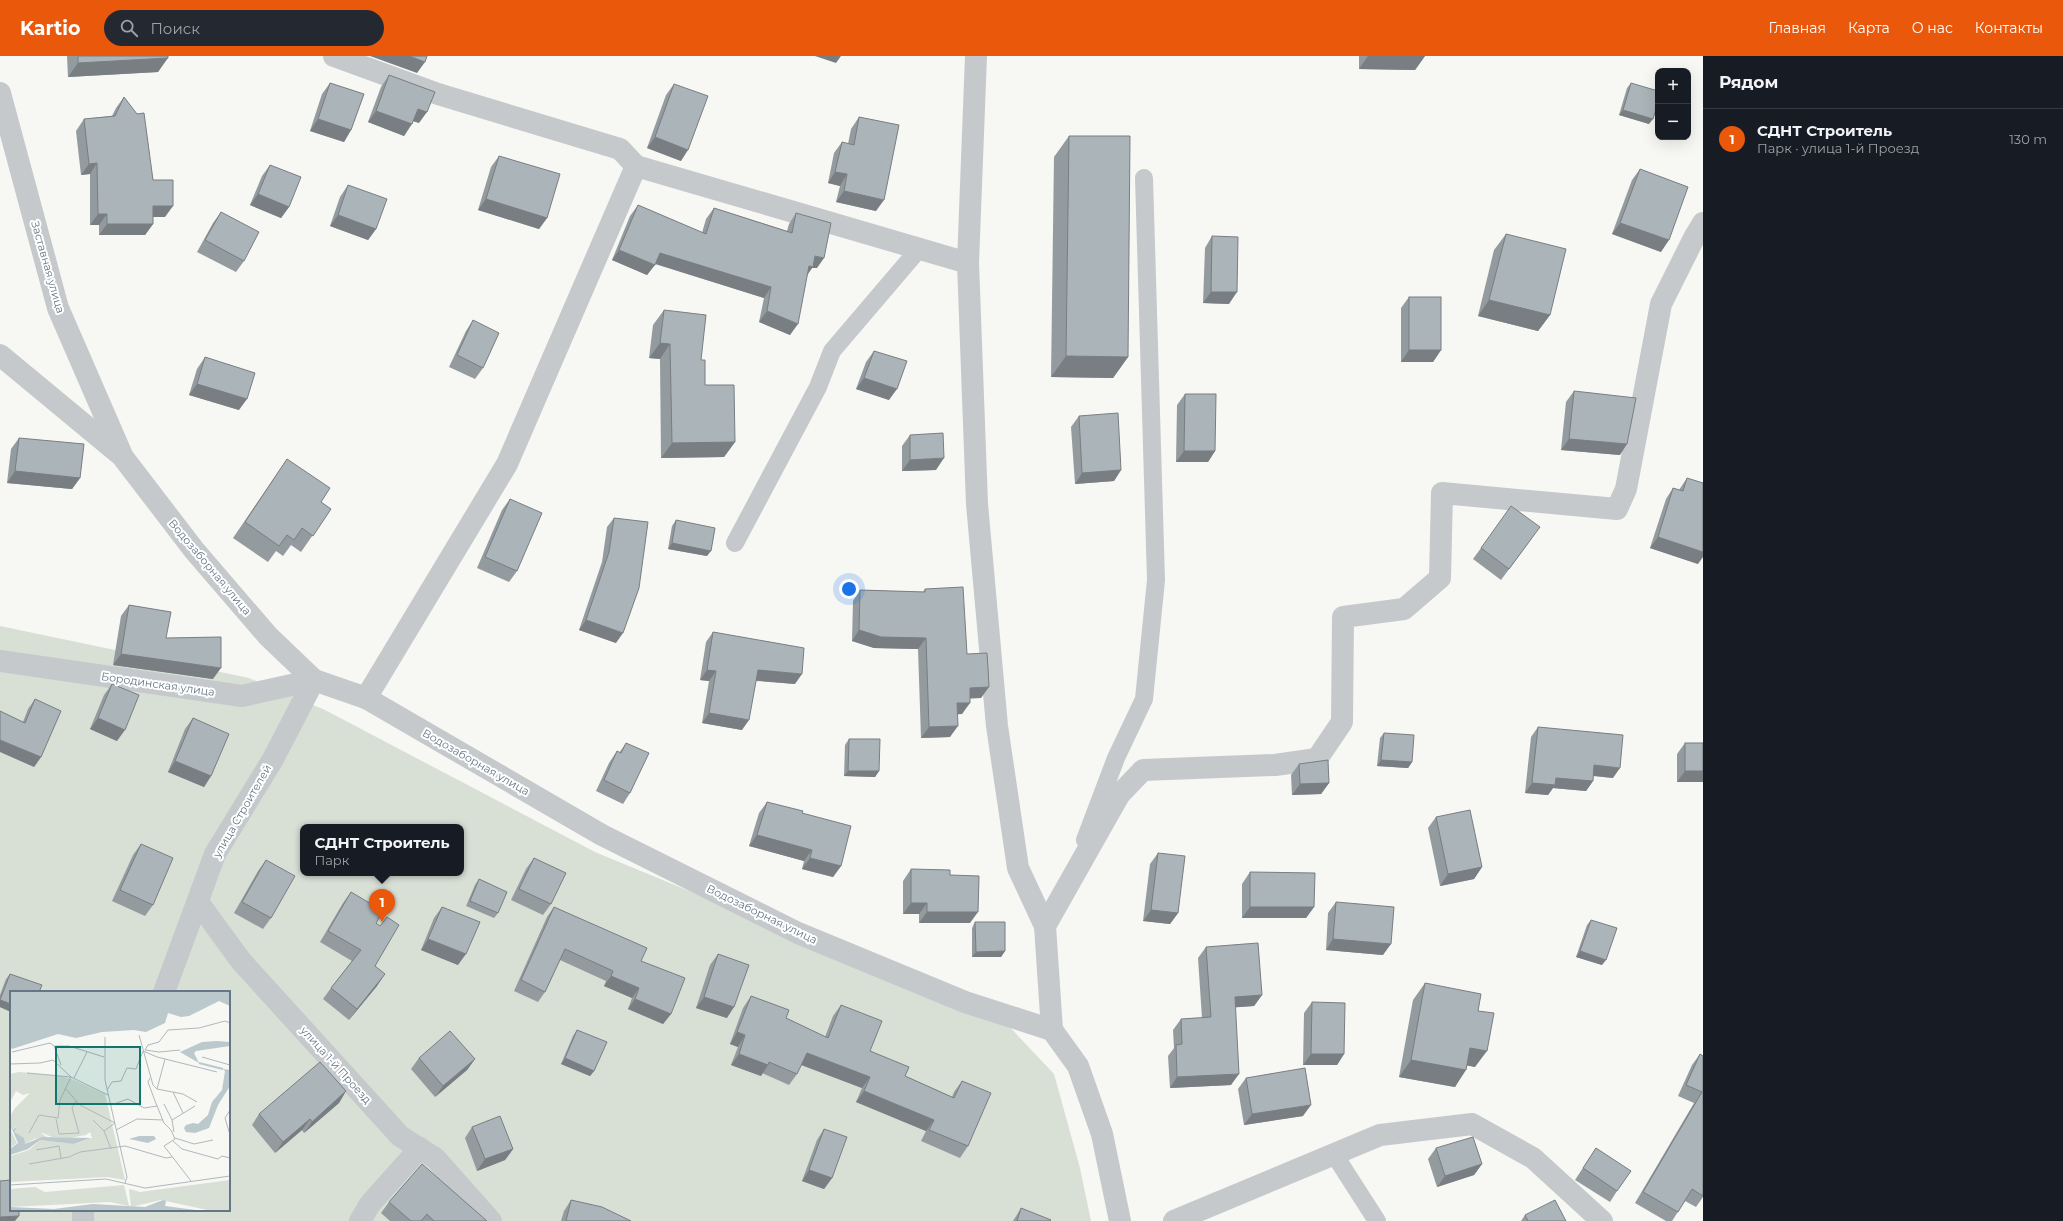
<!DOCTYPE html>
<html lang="ru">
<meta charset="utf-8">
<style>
body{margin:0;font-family:Montserrat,sans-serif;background:#242831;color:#f1f3f6}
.controls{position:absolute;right:12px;top:12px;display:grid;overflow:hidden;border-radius:8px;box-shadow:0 4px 16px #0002}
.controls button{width:36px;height:36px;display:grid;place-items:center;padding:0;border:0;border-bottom:1px solid #363941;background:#171b24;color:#f1f3f6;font:20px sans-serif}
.you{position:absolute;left:849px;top:533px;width:14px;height:14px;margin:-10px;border:3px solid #fff;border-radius:50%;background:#1a73e8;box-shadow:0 0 0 6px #1a73e833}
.badge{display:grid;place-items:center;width:26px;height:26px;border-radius:50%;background:#ea580c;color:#fff;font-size:13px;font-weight:700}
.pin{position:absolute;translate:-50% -33px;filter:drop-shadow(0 1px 2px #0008)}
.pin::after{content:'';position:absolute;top:21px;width:14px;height:12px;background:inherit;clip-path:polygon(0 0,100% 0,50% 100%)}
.popup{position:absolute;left:300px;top:768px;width:164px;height:52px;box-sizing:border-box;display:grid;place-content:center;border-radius:8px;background:#171b24;filter:drop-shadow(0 1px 3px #0005);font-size:13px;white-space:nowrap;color:#9ea1a6}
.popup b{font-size:15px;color:#f1f3f6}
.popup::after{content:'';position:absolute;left:50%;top:100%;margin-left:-8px;border:8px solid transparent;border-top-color:#171b24}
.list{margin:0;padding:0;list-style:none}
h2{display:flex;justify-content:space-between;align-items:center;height:52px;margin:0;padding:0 16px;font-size:17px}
h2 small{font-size:13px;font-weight:400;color:#9ea1a6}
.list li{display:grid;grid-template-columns:26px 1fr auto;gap:12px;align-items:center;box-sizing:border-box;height:60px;padding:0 16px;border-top:1px solid #363941}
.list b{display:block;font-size:15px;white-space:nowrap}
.list p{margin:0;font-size:13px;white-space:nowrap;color:#9ea1a6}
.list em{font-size:13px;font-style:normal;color:#9ea1a6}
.icon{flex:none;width:22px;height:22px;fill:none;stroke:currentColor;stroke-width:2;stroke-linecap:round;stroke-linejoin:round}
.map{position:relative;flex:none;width:1703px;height:1165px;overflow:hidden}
header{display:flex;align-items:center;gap:24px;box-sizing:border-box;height:56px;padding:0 20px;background:#ea580c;color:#fff}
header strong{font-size:19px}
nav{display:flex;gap:22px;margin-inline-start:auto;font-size:14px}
.search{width:280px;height:36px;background:#242831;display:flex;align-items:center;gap:10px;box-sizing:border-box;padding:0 14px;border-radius:22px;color:#9ea1a6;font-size:15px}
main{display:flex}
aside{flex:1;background:#171b24}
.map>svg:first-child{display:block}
.green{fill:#d8dfd5;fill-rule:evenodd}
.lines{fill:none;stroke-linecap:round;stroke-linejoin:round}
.service{stroke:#c5c9cc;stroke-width:18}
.minor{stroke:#c5c9cc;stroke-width:22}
.wall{fill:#939b9f}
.shaded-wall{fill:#787e82}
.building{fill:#abb4b9;stroke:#787e82}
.labels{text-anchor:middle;stroke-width:4;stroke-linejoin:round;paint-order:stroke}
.street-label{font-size:11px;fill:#657787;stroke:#fff}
.inset-river{fill:none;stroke:#bbc8cc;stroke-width:2}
.inset-road{fill:none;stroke:#b0b8be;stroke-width:1}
.view{fill:#0f766e;fill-opacity:0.15;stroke:#0f766e;stroke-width:2}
.inset-edge{fill:none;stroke:#657787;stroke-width:2}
</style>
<header>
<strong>Kartio</strong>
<div class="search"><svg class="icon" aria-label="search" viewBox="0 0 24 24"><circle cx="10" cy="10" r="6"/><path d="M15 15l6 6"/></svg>Поиск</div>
<nav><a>Главная</a><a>Карта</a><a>О нас</a><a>Контакты</a></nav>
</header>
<main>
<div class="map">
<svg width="1703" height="1165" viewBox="0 0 1703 1165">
<rect width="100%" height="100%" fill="#f7f7f4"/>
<!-- green -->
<path class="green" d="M 0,570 L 249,622 L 325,654 L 595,796 L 1005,966 L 1054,1018 L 1080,1112 L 1091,1165 L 0,1165 ZM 303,771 L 461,771 L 461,817 L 303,817 ZM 11,936 L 229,936 L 229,1154 L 11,1154 Z"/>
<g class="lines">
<!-- service -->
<g class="service">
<path d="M 735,487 L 818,331 L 832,295 L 919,193"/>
<path d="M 1085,784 L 1116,702 L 1144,643 L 1156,524 L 1144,122"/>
<path d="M 1334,1098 L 1377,1165"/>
</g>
<!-- minor -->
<g class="minor">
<path d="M 334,0 L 438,38 L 620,93 L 636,110 L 968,207"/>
<path d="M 976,0 L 968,207 L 977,448 L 997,670 L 1018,812 L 1045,870 L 1052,974"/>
<path d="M 0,37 L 58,252 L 121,397"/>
<path d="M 0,299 L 122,400 L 194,494 L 268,580 L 314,624 L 366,642 L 602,779 L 798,877 L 965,946 L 1052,974"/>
<path d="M 0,605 L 242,640 L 314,624"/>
<path d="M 366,642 L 507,408 L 636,110"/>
<path d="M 198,846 L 241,905 L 400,1080 L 435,1102 L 491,1165"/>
<path d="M 1045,870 L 1119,739 L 1143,714 L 1275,709 L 1317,703 L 1342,666 L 1343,561 L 1404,553 L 1440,522 L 1442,437 L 1617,453 L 1626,433 L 1661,248 L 1694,182 L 1703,167"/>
<path d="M 164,936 L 215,798 L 273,703 L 314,624"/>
<path d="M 1052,974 L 1078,1010 L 1102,1078 L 1120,1165"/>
<path d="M 83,1165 L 83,1154"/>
<path d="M 360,1165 L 370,1148 L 420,1092"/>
<path d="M 1174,1165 L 1380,1079 L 1472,1068 L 1533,1102 L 1602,1165"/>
</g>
</g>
<!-- wall -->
<g class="wall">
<path d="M 67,0 L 168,0 L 158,16 L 68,21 Z"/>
<path d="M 1359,0 L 1425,0 L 1415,14 L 1359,13 Z"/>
<path d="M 389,19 L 419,67 L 413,65 L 404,80 L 368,66 L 381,31 Z"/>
<path d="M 330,27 L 351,74 L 344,86 L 310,75 L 322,38 Z"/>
<path d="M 1631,27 L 1649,68 L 1619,59 L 1627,32 Z"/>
<path d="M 674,28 L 681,105 L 647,92 L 666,39 Z"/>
<path d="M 124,41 L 165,161 L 153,161 L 153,168 L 145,179 L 99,179 L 99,169 L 90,169 L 90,118 L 81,119 L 76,75 L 84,63 L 112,60 L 116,52 Z"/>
<path d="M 859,61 L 876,155 L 836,146 L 840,130 L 828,127 L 834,97 L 842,86 L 848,88 L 851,73 Z"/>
<path d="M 1069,80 L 1128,301 L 1113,322 L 1051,321 L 1054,101 Z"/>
<path d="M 499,100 L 547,162 L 539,173 L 478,154 L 491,111 Z"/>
<path d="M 270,109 L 289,151 L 281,162 L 250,149 L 262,120 Z"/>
<path d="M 1640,113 L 1661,196 L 1612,178 L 1632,124 Z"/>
<path d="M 348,129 L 376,173 L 368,184 L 330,170 L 340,141 Z"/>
<path d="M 638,149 L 702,177 L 706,163 L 714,152 L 787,175 L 789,168 L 796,157 L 817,212 L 812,212 L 807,219 L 790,279 L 759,266 L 764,242 L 655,208 L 647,219 L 612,204 L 630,160 Z"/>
<path d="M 221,156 L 244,205 L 236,216 L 197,196 L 213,167 Z"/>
<path d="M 1506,178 L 1550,259 L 1538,275 L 1478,260 L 1494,194 Z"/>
<path d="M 1212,180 L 1229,248 L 1203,247 L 1205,192 Z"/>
<path d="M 1409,241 L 1441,294 L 1433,306 L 1401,306 L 1401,252 Z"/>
<path d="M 664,254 L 701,304 L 705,329 L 735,386 L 724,401 L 661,402 L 660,303 L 649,302 L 653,269 Z"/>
<path d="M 473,264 L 483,312 L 475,323 L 449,311 L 466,275 Z"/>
<path d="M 874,295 L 889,344 L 856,333 L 866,306 Z"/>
<path d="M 205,301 L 239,354 L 189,339 L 197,313 Z"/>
<path d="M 1574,335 L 1620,399 L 1561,394 L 1566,346 Z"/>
<path d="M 1185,338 L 1215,395 L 1208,406 L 1176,406 L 1177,349 Z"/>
<path d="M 1079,360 L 1121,414 L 1114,425 L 1075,428 L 1071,371 Z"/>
<path d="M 910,379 L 936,414 L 902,415 L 902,390 Z"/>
<path d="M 19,382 L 80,422 L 72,433 L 7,427 L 11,393 Z"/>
<path d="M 287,403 L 321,446 L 331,453 L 301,496 L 291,489 L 283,500 L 276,495 L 268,506 L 233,482 Z"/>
<path d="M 1687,422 L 1698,508 L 1650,492 L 1666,443 L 1673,432 L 1679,434 Z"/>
<path d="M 510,443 L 517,515 L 509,526 L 477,512 L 502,454 Z"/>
<path d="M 614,462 L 616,587 L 579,574 L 602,506 L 607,471 Z"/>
<path d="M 676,464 L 707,500 L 668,493 L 672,470 Z"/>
<path d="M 1532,482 L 1501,524 L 1473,503 L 1481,492 Z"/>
<path d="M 925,533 L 967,598 L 981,642 L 970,642 L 962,658 L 957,658 L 950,681 L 921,682 L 918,593 L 874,592 L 852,585 L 853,545 L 860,534 L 923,536 Z"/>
<path d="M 129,549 L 166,582 L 213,623 L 113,609 L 121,560 Z"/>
<path d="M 713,576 L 795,628 L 756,625 L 742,674 L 702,667 L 709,625 L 700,624 L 706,586 Z"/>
<path d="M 112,628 L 117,685 L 90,673 L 104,639 Z"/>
<path d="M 35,643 L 41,701 L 34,711 L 23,666 L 28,653 Z"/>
<path d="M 193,662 L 211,720 L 204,731 L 168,716 L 185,673 Z"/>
<path d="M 1538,671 L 1613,722 L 1593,720 L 1593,725 L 1586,735 L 1553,732 L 1548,739 L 1525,737 L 1531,681 Z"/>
<path d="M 1384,677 L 1412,706 L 1408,712 L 1377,710 L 1380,682 Z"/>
<path d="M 849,683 L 879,715 L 875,721 L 844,720 L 845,689 Z"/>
<path d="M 626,687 L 630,737 L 623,748 L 596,735 L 609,707 L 617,695 L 619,697 Z"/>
<path d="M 1685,687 L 1703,726 L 1677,726 L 1677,698 Z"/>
<path d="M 1299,708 L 1329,727 L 1321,738 L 1292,739 L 1291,719 Z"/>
<path d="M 767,746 L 802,757 L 841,810 L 833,821 L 802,813 L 804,805 L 749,790 L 759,757 Z"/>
<path d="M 1436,761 L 1482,811 L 1474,823 L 1440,830 L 1428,772 Z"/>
<path d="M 141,788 L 153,849 L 145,860 L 112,845 L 133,799 Z"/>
<path d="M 1158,797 L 1178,857 L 1170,868 L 1143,865 L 1150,808 Z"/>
<path d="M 534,802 L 551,848 L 543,859 L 511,844 L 526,813 Z"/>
<path d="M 266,804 L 271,862 L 263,873 L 234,857 L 258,815 Z"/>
<path d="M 911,813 L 950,819 L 970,867 L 919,867 L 919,858 L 903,858 L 903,825 Z"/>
<path d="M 1250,816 L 1314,851 L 1306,862 L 1242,862 L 1242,828 Z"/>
<path d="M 479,823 L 498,857 L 494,862 L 466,850 L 475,829 Z"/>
<path d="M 351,836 L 376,867 L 375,910 L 377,930 L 349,964 L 323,943 L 331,932 L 352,905 L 320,886 L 343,847 Z"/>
<path d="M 1336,846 L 1383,899 L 1326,894 L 1328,857 Z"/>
<path d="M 442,851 L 458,909 L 421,894 L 434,862 Z"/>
<path d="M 554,851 L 641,905 L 671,958 L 663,968 L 628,953 L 632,942 L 604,930 L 606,925 L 560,904 L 545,936 L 538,946 L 514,935 L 547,861 Z"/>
<path d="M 1591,864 L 1602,909 L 1576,901 L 1587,869 Z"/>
<path d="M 975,866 L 1005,895 L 1001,901 L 972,901 L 972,872 Z"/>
<path d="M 1206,891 L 1262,939 L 1254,950 L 1235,951 L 1231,1029 L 1170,1032 L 1168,1000 L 1174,992 L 1173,974 L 1181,963 L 1202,962 L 1198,902 Z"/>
<path d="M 718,898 L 727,962 L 696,952 L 710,909 Z"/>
<path d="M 10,918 L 11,936 L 11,956 L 0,951 L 0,939 L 6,923 Z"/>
<path d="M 1425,927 L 1478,955 L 1475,1011 L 1467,1009 L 1455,1031 L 1399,1021 L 1413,944 Z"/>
<path d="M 751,940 L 786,962 L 825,981 L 833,960 L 841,949 L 870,995 L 905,1020 L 952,1041 L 954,1036 L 962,1025 L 968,1090 L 960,1102 L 921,1085 L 926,1075 L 856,1046 L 862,1032 L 801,1009 L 797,1018 L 789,1029 L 762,1017 L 761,1020 L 731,1009 L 738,991 L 730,988 L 743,952 Z"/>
<path d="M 1312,946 L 1344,998 L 1337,1009 L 1303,1009 L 1304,957 Z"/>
<path d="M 577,974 L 594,1015 L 590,1020 L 561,1008 L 573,980 Z"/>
<path d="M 1700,998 L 1703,1000 L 1703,1141 L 1696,1151 L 1685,1145 L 1672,1165 L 1666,1165 L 1635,1147 L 1694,1047 L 1678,1040 L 1692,1009 Z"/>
<path d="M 419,1002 L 475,1003 L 467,1014 L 435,1041 L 411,1013 Z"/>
<path d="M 1246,1022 L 1303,1060 L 1244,1069 L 1238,1033 Z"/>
<path d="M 346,1035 L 339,1047 L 304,1077 L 302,1074 L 275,1097 L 252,1069 L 259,1058 Z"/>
<path d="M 472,1071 L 513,1093 L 505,1104 L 477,1115 L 465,1082 Z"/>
<path d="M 824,1073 L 832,1122 L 824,1133 L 802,1125 L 817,1084 Z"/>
<path d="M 1436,1092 L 1482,1108 L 1474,1119 L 1437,1131 L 1428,1103 Z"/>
<path d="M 1596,1092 L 1617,1135 L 1610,1146 L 1575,1124 Z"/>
<path d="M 571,1144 L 631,1165 L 561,1165 L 564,1155 Z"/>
<path d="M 389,1146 L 487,1165 L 390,1165 L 381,1157 Z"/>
<path d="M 1021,1152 L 1050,1165 L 1013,1165 Z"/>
<path d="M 1525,1159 L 1566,1165 L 1521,1165 Z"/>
</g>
<!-- shaded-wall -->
<g class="shaded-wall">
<path d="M 370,0 L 409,0 L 425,6 L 417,17 Z"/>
<path d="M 815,0 L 841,0 L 836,7 Z"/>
<path d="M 1368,0 L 1425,0 L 1415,14 L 1359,13 Z"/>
<path d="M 168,2 L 158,16 L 68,21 L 78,7 Z"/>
<path d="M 418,53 L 427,56 L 419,67 L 410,64 Z"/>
<path d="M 1623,54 L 1653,63 L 1649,68 L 1619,59 Z"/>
<path d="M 376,55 L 412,68 L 404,80 L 368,66 Z"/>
<path d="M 318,63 L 351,74 L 344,86 L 310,75 Z"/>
<path d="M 655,81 L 688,94 L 681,105 L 647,92 Z"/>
<path d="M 97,107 L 90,118 L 81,119 L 89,108 Z"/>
<path d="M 835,116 L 847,118 L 840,130 L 828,127 Z"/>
<path d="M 844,135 L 884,144 L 876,155 L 836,146 Z"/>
<path d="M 258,138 L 289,151 L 281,162 L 250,149 Z"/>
<path d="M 486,143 L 547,162 L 539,173 L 478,154 Z"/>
<path d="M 153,150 L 173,150 L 165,161 L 145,161 Z"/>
<path d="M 98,158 L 107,158 L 99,169 L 90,169 Z"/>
<path d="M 338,159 L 376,173 L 368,184 L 330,170 Z"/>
<path d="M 1620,167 L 1669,184 L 1661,196 L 1612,178 Z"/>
<path d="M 107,168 L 153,168 L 145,179 L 99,179 Z"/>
<path d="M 619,194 L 655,209 L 647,219 L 612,204 Z"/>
<path d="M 660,197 L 771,231 L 764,242 L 653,207 Z"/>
<path d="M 815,200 L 824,202 L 817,212 L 812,212 L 806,221 L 808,211 Z"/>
<path d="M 1211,236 L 1237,236 L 1229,248 L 1203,247 Z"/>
<path d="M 1489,244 L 1550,259 L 1538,275 L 1478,260 Z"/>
<path d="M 767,255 L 798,268 L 790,279 L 759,266 Z"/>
<path d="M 660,287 L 670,288 L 660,303 L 649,302 Z"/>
<path d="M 1409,294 L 1441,294 L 1433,306 L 1401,306 Z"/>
<path d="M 1066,300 L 1128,301 L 1113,322 L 1051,321 Z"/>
<path d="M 864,322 L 897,333 L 889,344 L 856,333 Z"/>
<path d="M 197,328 L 247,343 L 239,354 L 189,339 Z"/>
<path d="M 1569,383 L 1627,388 L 1620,399 L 1561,394 Z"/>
<path d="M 735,386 L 724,401 L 661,402 L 672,387 Z"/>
<path d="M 1184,395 L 1215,395 L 1208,406 L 1176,406 Z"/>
<path d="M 944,402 L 936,414 L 902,415 L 910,404 Z"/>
<path d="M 1121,414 L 1114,425 L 1075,428 L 1082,417 Z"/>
<path d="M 15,415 L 80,422 L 72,433 L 7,427 Z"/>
<path d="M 1658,481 L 1703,496 L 1703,501 L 1698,508 L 1650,492 Z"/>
<path d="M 672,487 L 711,495 L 707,500 L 668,493 Z"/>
<path d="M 586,564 L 623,577 L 616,587 L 579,574 Z"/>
<path d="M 859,574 L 926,582 L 918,593 L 874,592 L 852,585 Z"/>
<path d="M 121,598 L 221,612 L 213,623 L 113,609 Z"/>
<path d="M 707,614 L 716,615 L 709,625 L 700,624 Z"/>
<path d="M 758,614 L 802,618 L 795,628 L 751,624 Z"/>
<path d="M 989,631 L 981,642 L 962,643 L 970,632 Z"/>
<path d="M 957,647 L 970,647 L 962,658 L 949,659 Z"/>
<path d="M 709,657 L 749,664 L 742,674 L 702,667 Z"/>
<path d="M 98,662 L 125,674 L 117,685 L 90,673 Z"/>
<path d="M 958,670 L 950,681 L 921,682 L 929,671 Z"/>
<path d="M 0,684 L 41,701 L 34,711 L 0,696 Z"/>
<path d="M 1381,704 L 1412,706 L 1408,712 L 1377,710 Z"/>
<path d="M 175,705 L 211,720 L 204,731 L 168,716 Z"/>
<path d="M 1594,709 L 1620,712 L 1613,722 L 1587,719 Z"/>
<path d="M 848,715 L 879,715 L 875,721 L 844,720 Z"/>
<path d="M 1685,715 L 1703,715 L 1703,726 L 1677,726 Z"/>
<path d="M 1556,722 L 1593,725 L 1586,735 L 1553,732 L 1548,739 L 1525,737 L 1532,727 Z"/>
<path d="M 1329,727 L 1321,738 L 1292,739 L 1300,728 Z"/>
<path d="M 757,779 L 812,794 L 804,805 L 749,790 Z"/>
<path d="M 810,802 L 841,810 L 833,821 L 802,813 Z"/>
<path d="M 1482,811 L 1474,823 L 1440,830 L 1448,818 Z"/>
<path d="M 911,847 L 927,847 L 919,858 L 903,858 Z"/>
<path d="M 1250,851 L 1314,851 L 1306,862 L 1242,862 Z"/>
<path d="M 1151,854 L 1178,857 L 1170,868 L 1143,865 Z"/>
<path d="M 927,856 L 978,856 L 970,867 L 919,867 Z"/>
<path d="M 428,883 L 466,898 L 458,909 L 421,894 Z"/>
<path d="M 1333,883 L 1391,888 L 1383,899 L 1326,894 Z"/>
<path d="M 1005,895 L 1001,901 L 972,901 L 976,896 Z"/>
<path d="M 1580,895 L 1606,904 L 1602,909 L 1576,901 Z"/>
<path d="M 385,918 L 377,930 L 349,964 L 357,953 Z"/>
<path d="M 611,920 L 639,932 L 632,942 L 604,930 Z"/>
<path d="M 1262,939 L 1254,950 L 1227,952 L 1235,941 Z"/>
<path d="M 704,941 L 734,951 L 727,962 L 696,952 Z"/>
<path d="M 635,943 L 671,958 L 663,968 L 628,953 Z"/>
<path d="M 0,944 L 11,948 L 11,956 L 0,951 Z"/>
<path d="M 737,976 L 745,979 L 738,991 L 730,988 Z"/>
<path d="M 1470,992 L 1487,995 L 1475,1011 L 1459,1008 Z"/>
<path d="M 807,997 L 870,1021 L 862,1032 L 799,1008 Z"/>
<path d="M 739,998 L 768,1009 L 761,1020 L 731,1009 Z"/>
<path d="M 1311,998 L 1344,998 L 1337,1009 L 1303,1009 Z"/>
<path d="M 565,1002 L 594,1015 L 590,1020 L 561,1008 Z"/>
<path d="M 475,1003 L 467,1014 L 435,1041 L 443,1030 Z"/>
<path d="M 1411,1004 L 1466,1014 L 1455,1031 L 1399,1021 Z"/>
<path d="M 1239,1018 L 1231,1029 L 1170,1032 L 1177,1021 Z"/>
<path d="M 346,1035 L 339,1047 L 304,1077 L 312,1066 Z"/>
<path d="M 864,1035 L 934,1064 L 926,1075 L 856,1046 Z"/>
<path d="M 1311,1049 L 1303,1060 L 1244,1069 L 1252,1058 Z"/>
<path d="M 310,1063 L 302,1074 L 275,1097 L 283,1086 Z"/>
<path d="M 513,1093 L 505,1104 L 477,1115 L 485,1103 Z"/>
<path d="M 1482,1108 L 1474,1119 L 1437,1131 L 1445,1120 Z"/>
<path d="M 809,1114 L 832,1122 L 824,1133 L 802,1125 Z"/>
<path d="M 19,1160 L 15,1165 L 0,1165 L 0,1161 Z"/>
</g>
<!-- building -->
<g class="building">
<path d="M 78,0 L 168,0 L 168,2 L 78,7 Z"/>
<path d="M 409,0 L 427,0 L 425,6 Z"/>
<path d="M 389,19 L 435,36 L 427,56 L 418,53 L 412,68 L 376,55 Z"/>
<path d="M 330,27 L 364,38 L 351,74 L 318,63 Z"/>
<path d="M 1631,27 L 1658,35 L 1658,46 L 1653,63 L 1623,54 Z"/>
<path d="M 674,28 L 708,40 L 688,94 L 655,81 Z"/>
<path d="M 124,41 L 137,58 L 144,57 L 153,124 L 173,124 L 173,150 L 153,150 L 153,168 L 107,168 L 107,158 L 98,158 L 97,107 L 89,108 L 84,63 L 115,60 Z"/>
<path d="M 859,61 L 899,69 L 884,144 L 844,135 L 847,118 L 835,116 L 842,86 L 854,89 Z"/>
<path d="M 1069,80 L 1130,80 L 1128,301 L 1066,300 Z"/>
<path d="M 499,100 L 560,118 L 547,162 L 486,143 Z"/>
<path d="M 270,109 L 301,121 L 289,151 L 258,138 Z"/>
<path d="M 1640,113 L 1688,131 L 1669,184 L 1620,167 Z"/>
<path d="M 348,129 L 387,143 L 376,173 L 338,159 Z"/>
<path d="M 638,149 L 706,178 L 714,152 L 792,177 L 796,157 L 831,167 L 824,202 L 815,200 L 813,211 L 809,210 L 798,268 L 767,255 L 771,231 L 660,197 L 655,209 L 619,194 Z"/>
<path d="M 221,156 L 259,176 L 244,205 L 205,184 Z"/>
<path d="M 1506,178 L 1566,193 L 1550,259 L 1489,244 Z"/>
<path d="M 1212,180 L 1238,181 L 1237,236 L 1211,236 Z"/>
<rect x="1409" y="241" width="32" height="53"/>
<path d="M 664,254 L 706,259 L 701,304 L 705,304 L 705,329 L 734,329 L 735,386 L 672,387 L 670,288 L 660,287 Z"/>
<path d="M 473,264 L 499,277 L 483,312 L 457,299 Z"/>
<path d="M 874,295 L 907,305 L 897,333 L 864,322 Z"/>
<path d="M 205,301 L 255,317 L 247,343 L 197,328 Z"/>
<path d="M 1574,335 L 1636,342 L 1627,388 L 1569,383 Z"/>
<path d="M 1185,338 L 1216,338 L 1215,395 L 1184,395 Z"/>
<path d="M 1118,357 L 1121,414 L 1082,417 L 1079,360 Z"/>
<path d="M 943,377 L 944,402 L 910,404 L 910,379 Z"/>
<path d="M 19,382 L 84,388 L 80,422 L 15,415 Z"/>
<path d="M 287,403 L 330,432 L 321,446 L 331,453 L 313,480 L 302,472 L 294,484 L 287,479 L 279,490 L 245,466 Z"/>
<path d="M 1687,422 L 1703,427 L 1703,496 L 1658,481 L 1673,432 L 1683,435 Z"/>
<path d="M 510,443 L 542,457 L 517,515 L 485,501 Z"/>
<path d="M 1511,450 L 1540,471 L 1509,513 L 1481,492 Z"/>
<path d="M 614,462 L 648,466 L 639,532 L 623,577 L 586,564 L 609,496 Z"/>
<path d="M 676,464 L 715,472 L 711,495 L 672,487 Z"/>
<path d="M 963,531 L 967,598 L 987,597 L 988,612 L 989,631 L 970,632 L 970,647 L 957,647 L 958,670 L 929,671 L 926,582 L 881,581 L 859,574 L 860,534 L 925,536 L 925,533 Z"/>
<path d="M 129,549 L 171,556 L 166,582 L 221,581 L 221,612 L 121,598 Z"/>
<path d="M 713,576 L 804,592 L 802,618 L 758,614 L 749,664 L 709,657 L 716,615 L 707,614 Z"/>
<path d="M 112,628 L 139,639 L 125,674 L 98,662 Z"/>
<path d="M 35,643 L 61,655 L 41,701 L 0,684 L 0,655 L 25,667 Z"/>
<path d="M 193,662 L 229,678 L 211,720 L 175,705 Z"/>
<path d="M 1538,671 L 1623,679 L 1620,712 L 1594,709 L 1593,725 L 1556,722 L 1555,729 L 1532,727 Z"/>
<path d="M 1384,677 L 1414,679 L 1412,706 L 1381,704 Z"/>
<path d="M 849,683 L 880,683 L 879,715 L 848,715 Z"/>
<path d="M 626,687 L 649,697 L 630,737 L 604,724 L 617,695 L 621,697 Z"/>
<rect x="1685" y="687" width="18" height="28"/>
<path d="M 1328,704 L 1329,727 L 1300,728 L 1299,708 Z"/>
<path d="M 767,746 L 803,755 L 802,757 L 851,770 L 841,810 L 810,802 L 812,794 L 757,779 Z"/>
<path d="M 1470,754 L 1482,811 L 1448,818 L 1436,761 Z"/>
<path d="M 141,788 L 173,802 L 153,849 L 120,834 Z"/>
<path d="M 1158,797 L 1185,800 L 1178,857 L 1151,854 Z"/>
<path d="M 534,802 L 566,817 L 551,848 L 519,833 Z"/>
<path d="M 266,804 L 295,820 L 271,862 L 242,846 Z"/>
<path d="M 911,813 L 950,814 L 950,819 L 979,820 L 978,856 L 927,856 L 927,847 L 911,847 Z"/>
<path d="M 1250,816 L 1315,817 L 1314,851 L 1250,851 Z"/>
<path d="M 479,823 L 507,836 L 498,857 L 470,845 Z"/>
<path d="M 351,836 L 383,855 L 376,867 L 380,870 L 387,861 L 399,869 L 375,910 L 385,918 L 357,953 L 331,932 L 361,894 L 328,875 Z"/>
<path d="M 1336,846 L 1394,851 L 1391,888 L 1333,883 Z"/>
<path d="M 442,851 L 480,866 L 466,898 L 428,883 Z"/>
<path d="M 554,851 L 647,892 L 641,905 L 685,922 L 671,958 L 635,943 L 639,932 L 611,920 L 613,915 L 565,893 L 545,936 L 521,924 Z"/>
<path d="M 1591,864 L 1617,872 L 1606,904 L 1580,895 Z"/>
<path d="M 975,866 L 1005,866 L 1005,895 L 976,896 Z"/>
<path d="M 1258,887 L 1262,939 L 1235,941 L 1239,1018 L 1177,1021 L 1176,989 L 1182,988 L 1181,963 L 1211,961 L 1206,891 Z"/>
<path d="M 718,898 L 749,909 L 734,951 L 704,941 Z"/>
<path d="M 10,918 L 42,929 L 39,936 L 11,936 L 11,948 L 0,944 Z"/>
<path d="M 1425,927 L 1481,938 L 1478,955 L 1494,957 L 1487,995 L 1470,992 L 1466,1014 L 1411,1004 Z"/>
<path d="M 751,940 L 789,954 L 786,962 L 828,982 L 841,949 L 882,965 L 870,995 L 909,1011 L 905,1020 L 954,1042 L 962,1025 L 991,1037 L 968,1090 L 929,1074 L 934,1064 L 864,1035 L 870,1021 L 807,997 L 797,1018 L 769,1006 L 768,1009 L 739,998 L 745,979 L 737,976 Z"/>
<path d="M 1312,946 L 1345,947 L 1344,998 L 1311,998 Z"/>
<path d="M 577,974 L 607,986 L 594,1015 L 565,1002 Z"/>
<path d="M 450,975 L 475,1003 L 443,1030 L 419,1002 Z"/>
<path d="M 1700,998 L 1703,1000 L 1703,1140 L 1692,1133 L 1678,1156 L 1643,1136 L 1702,1036 L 1686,1029 Z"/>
<path d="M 320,1006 L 346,1035 L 312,1066 L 310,1063 L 283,1086 L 259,1058 Z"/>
<path d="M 1305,1012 L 1311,1049 L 1252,1058 L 1246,1022 Z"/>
<path d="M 500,1060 L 513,1093 L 485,1103 L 472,1071 Z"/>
<path d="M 824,1073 L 847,1081 L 832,1122 L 809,1114 Z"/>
<path d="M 1473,1081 L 1482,1108 L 1445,1120 L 1436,1092 Z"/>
<path d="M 1596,1092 L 1631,1115 L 1617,1135 L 1583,1112 Z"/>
<path d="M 422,1108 L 487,1165 L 434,1165 L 427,1158 L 421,1165 L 411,1165 L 389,1146 Z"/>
<path d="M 11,1124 L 11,1154 L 19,1154 L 19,1160 L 0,1161 L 0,1125 Z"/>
<path d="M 571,1144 L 602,1151 L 631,1165 L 566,1165 Z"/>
<path d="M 1555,1144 L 1566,1165 L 1528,1165 L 1525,1159 Z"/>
<path d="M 1021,1152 L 1051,1164 L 1050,1165 L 1017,1165 Z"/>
</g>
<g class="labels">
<!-- street labels -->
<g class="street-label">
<text transform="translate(48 211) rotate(74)" y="4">Заставная улица</text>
<text transform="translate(210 511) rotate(50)" y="4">Водозаборная улица</text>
<text transform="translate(158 628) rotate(8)" y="4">Бородинская улица</text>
<text transform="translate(476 706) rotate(30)" y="4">Водозаборная улица</text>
<text transform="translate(242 755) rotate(-60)" y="4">улица Строителей</text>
<text transform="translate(762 858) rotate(26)" y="4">Водозаборная улица</text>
<text transform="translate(336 1009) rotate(48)" y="4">улица 1-й Проезд</text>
</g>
</g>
<!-- overview -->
<g transform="translate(10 935)">
<rect width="220" height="220" fill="#f7f7f4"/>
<path d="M 9,81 L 46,84 L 62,88 L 95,103 L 115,189 L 97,186 L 0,191 L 0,165 L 19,159 L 30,149 L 65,153 L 82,147 L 80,141 L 76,144 L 59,147 L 42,146 L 33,142 L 31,142 L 37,146 L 24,148 L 15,153 L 4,141 L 7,136 L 0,138 L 7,152 L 0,157 L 0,126 L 5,117 L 20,102 L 13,104 L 6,100 L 0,111 L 0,83 ZM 220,189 L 220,220 L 202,220 L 151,209 L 121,216 L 119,198 L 130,201 ZM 114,194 L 119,215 L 100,211 L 0,216 L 0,198 L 25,196 L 35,201 Z" fill="#d8dfd5"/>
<path d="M 0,0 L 220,0 L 220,15 L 209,10 L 179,25 L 171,26 L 158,22 L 155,32 L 136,41 L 124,39 L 92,41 L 66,47 L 48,43 L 2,58 L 0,56 ZM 207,50 L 220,51 L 220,55 L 186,60 L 184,62 L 189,72 L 170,61 L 192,51 ZM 213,78 L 220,79 L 220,95 L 208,114 L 199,137 L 185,142 L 176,141 L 174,137 L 176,134 L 183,132 L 188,133 L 198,124 L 202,111 L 212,99 L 215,80 ZM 1,136 L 3,138 L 7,136 L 4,141 L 14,147 L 15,153 L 32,146 L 81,147 L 64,153 L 30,149 L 18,158 L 0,164 L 0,158 L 8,152 ZM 129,145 L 144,145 L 146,148 L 138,152 L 119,148 ZM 153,209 L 156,210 L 155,215 L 193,220 L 0,220 L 0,216 L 44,218 L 83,213 L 135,216 Z" fill="#bbc8cc"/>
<path class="inset-river" d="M 189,72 L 213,78"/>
<path class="inset-road" d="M 129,44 L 143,94 L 147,98 L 173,103 L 187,111M 95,46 L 95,89 L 117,186 L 115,192M 44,55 L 59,55 L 94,66M 170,59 L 149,61 L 135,59 L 138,54 L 149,51 L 158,39 L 189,37 L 215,30 L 220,32M 2,61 L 40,52 L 44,55 L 51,74M 192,66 L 220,74M 0,73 L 30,72 L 43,69 L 61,86 L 98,104M 17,82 L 61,86M 64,87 L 77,61M 140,87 L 138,91 L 145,110 L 154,132 L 161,139 L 165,148 L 154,155 L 181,190M 55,97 L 70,114 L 105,132M 147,98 L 155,68M 97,99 L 102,91 L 111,90 L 117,77 L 126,78 L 133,60 L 147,66 L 207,81M 163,101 L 173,122M 154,113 L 162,129 L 164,141M 101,114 L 118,108 L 134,117 L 147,115M 220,119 L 215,127 L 220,144M 46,128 L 49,143 L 69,142 L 62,117 L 66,110M 83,129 L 94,140 L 101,158M 162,129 L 185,115M 106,139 L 127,128 L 153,129M 94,140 L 105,132M 19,142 L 29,124 L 48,127 L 50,109 L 61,86M 165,147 L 184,153 L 203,149M 163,150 L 172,158 L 208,168 L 212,165 L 220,167M 26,159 L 49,155 L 51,167M 19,173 L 59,166 L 70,161 L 115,155 L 156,167 L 162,166M 0,194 L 96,188 L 135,197 L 220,185"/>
<path class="view" d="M 46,56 L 130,56 L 130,113 L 46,113 Z"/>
<rect width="220" height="220" class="inset-edge"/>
</g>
</svg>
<div class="controls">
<button>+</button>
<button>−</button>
</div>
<div class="you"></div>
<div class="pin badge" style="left:382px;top:866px">1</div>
<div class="popup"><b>СДНТ Строитель</b>Парк</div>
</div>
<aside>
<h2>Рядом<small></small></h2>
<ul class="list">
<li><span class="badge">1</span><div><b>СДНТ Строитель</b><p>Парк · улица 1-й Проезд</p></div><em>130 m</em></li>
</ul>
</aside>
</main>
